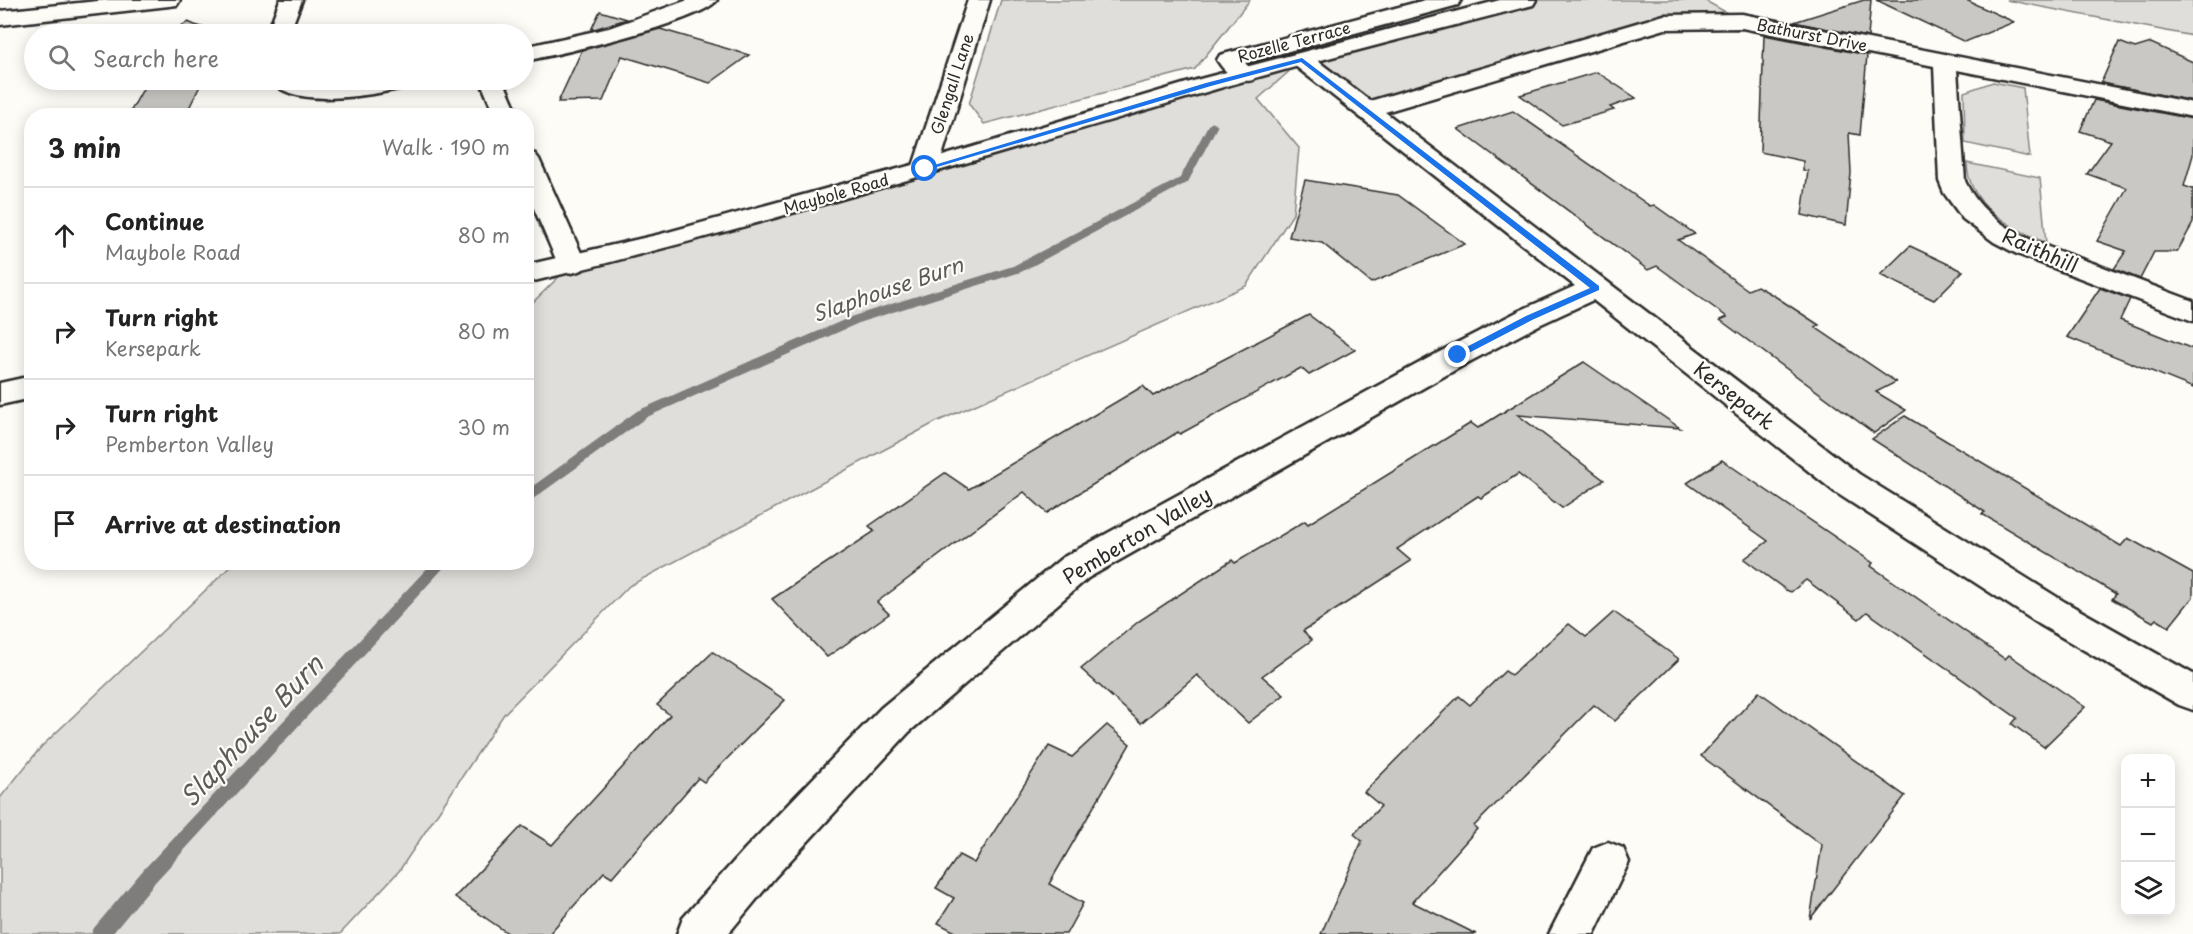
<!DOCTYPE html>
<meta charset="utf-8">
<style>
body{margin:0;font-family:"Playpen Sans",sans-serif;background:#f2f2f2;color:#222}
.controls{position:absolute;right:18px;bottom:18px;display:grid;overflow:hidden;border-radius:12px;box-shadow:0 3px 15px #0003}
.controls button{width:54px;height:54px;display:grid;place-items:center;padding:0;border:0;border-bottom:2px solid #e0e0e0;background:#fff;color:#222;font:30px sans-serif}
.stop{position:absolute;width:18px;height:18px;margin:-14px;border:4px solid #1a73e8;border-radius:50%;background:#fff}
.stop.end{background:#1a73e8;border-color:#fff;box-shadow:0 2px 6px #0008}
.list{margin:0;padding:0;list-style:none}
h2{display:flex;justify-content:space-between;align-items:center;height:78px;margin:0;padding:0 24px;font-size:26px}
h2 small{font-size:20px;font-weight:400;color:#767676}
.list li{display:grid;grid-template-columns:39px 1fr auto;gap:18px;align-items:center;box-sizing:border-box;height:96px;padding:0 24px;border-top:2px solid #e0e0e0}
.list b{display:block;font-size:22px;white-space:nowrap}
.list p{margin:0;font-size:20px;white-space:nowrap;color:#767676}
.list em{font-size:20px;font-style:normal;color:#767676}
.icon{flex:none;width:33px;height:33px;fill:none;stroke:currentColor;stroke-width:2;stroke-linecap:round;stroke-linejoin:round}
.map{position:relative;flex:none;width:2193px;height:934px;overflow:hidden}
.search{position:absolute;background:#fff;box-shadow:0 3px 15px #0003;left:24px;top:24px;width:510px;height:66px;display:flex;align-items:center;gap:15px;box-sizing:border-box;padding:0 21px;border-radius:33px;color:#767676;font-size:22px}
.panel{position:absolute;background:#fff;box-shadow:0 3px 15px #0003;left:24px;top:108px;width:510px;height:462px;border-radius:24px}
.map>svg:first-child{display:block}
.green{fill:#dfdeda;stroke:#858482;stroke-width:1.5}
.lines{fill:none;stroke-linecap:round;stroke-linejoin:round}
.stream{fill:#7e7d7b;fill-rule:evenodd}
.building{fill:#c9c8c4;stroke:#2b2b2b;stroke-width:1.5}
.minor-casing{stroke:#2b2b2b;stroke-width:5}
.primary-casing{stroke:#2b2b2b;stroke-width:5}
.minor{fill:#fdfcf7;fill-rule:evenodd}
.primary{fill:#fdfcf7;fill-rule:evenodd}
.route{fill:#1a73e8}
.labels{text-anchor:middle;stroke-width:4.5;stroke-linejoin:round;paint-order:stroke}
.far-street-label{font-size:16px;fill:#2b2b2b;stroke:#fdfcf7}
.street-label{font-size:20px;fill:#2b2b2b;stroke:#fdfcf7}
.water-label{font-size:21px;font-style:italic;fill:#5b5b5a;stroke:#fdfcf7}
.near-water-label{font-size:26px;font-style:italic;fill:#5b5b5a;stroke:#fdfcf7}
</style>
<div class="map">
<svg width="2193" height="934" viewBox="0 0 2193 934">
<rect width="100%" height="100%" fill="#fdfcf7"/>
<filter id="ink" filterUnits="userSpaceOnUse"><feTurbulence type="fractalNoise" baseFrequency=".0167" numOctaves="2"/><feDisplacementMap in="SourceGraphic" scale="12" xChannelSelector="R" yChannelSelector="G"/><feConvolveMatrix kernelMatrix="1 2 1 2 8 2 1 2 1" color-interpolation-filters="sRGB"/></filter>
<g filter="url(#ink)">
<!-- green -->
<g class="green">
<path d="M 1001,0 L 1250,0 L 1195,69 L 984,124 L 969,104 Z"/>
<path d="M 1525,0 L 1704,0 L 1742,21 L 1664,22 L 1366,110 L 1302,60 L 1258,99 L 1299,148 L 1293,214 L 1246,286 L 936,422 L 629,586 L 504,714 L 399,871 L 340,934 L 0,934 L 0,798 L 41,747 L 234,563 L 526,562 L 527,308 L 572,264 L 925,169 L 1208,84 Z"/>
<path d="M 2006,0 L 2193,0 L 2193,36 Z"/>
<path d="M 1993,82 L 2023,88 L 2030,157 L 1965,143 L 1964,92 Z"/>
<path d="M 1967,163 L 2040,178 L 2046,243 C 2011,227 1968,207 1967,163 Z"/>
</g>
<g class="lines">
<!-- stream -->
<g class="stream">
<path d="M 1213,122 L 1218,125 L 1188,182 L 1021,272 L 861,322 L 647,417 L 526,504 L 526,491 L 637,411 L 853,316 L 1013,266 L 1180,178 L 1208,125 Z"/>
<path d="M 433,562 L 449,562 L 156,881 L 112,934 L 91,934 L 94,928 L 144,869 Z"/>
</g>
</g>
<!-- building -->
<g class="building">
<path d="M 1864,0 L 1871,0 L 1868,37 L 1794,22 Z"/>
<path d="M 1876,0 L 1966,0 L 2014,22 L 1965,42 Z"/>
<path d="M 600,11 L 627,19 L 591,30 Z"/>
<path d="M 188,22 L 195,25 L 225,34 L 173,34 L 177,28 Z"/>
<path d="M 660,29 L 749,55 L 710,83 L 622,56 L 603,101 L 558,102 L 582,50 Z"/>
<path d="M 1764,35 L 1867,55 L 1860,135 L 1849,133 L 1851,173 L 1846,225 L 1802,215 L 1808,171 L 1803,171 L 1803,161 L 1760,152 Z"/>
<path d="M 2119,42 L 2135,48 L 2151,43 L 2193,62 L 2193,101 L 2101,83 Z"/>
<path d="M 1597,72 L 1636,98 L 1610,107 L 1614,110 L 1562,125 L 1520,95 Z"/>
<path d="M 148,80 L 203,80 L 185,116 L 128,116 Z"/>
<path d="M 2094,100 L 2193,119 L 2193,155 L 2184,186 L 2193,189 L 2193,223 L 2177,252 L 2154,252 L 2140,279 L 2114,269 L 2126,251 L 2097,241 L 2127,188 L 2087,174 L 2111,141 L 2080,131 Z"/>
<path d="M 1513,111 L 1650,206 L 1654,205 L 1695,234 L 1678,240 L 1748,290 L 1757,286 L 1773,295 L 1819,325 L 1815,327 L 1896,382 L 1876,392 L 1906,410 L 1874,433 L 1720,320 L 1727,317 L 1657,266 L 1648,270 L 1458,129 Z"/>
<path d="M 1305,180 L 1398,195 L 1465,244 L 1371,283 L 1322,243 L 1289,237 Z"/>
<path d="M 1910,246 L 1963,271 L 1934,300 L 1880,275 Z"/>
<path d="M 2100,288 L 2130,299 L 2120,320 L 2193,349 L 2193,388 L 2067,337 Z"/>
<path d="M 1309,315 L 1355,350 L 1309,375 L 1301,368 L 1180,434 L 1178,432 L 1047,513 L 1024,492 L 877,602 L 889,614 L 827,657 L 772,599 L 875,531 L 869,526 L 945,473 L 969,489 L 1143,386 L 1153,396 Z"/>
<path d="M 1584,362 L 1680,428 L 1518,415 L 1604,480 L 1562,508 L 1518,474 L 1481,498 L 1478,496 L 1397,549 L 1411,561 L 1303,631 L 1312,640 L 1262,676 L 1284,695 L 1248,723 L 1197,675 L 1141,723 L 1081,669 L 1139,621 L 1232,560 L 1235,563 L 1305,521 L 1308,524 L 1471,423 L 1478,428 Z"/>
<path d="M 1905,416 L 2121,546 L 2128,538 L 2193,574 L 2193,597 L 2169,627 L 2156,619 L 2153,622 L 2112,599 L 2116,594 L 1982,514 L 1985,512 L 1872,439 Z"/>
<path d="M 1722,460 L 1873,563 L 1871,566 L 2005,659 L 2009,655 L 2085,707 L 2044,747 L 2012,724 L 2017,718 L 1867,612 L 1859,619 L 1806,580 L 1791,592 L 1786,590 L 1744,559 L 1768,541 L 1687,483 Z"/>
<path d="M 1614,612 L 1679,659 L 1615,721 L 1594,705 L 1474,826 L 1477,829 L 1412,902 L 1476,934 L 1321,934 L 1362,841 L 1354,834 L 1381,806 L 1364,792 L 1459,696 L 1470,705 L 1505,671 L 1511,675 L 1569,624 L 1586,637 Z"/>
<path d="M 713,652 L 785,700 L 704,782 L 698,778 L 612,877 L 604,872 L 549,934 L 509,934 L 455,897 L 522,826 L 552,845 L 670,715 L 657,705 Z"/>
<path d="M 1759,692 L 1905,796 L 1810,919 L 1822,845 L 1701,756 Z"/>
<path d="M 1107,725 L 1130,744 L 1049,884 L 1083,903 L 1066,934 L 959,934 L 938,923 L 954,898 L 936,888 L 959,855 L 974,863 L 1049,746 L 1072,757 Z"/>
</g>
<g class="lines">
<defs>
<g id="minor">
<path d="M 108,0 L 180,0 L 177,5 L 169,6 L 0,25 L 0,11 Z"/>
<path d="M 280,0 L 302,0 L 289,34 L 267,34 Z"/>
<path d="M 688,0 L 717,0 C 701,22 556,55 524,61 L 524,47 L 609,28 Z"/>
<path d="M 968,0 L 990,0 L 938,169 L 934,174 L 925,177 L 916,174 L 912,169 Z"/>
<path d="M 1425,0 L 1461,0 L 1458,5 L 1245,63 L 1257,75 L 1253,80 C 1238,84 1225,73 1217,60 L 1220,55 Z"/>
<path d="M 1742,14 L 2193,103 L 2193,117 L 1957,70 L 1965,181 C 1988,232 2049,247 2098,265 C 2129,277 2161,289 2193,301 L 2193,321 L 2017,254 L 1994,242 L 1963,219 L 1944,193 L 1939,181 L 1934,66 L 1742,28 L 1665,29 L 1385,112 L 1859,474 L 2065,602 L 2193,674 L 2193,710 L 2179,705 L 2039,624 L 1835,492 L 1593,300 L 1539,325 L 1469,362 L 1088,578 L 909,732 L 775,877 L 728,934 L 677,934 L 683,918 L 745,849 L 881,708 L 1062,558 L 1447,348 L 1519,311 L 1575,286 L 1294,65 L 1291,60 L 1294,55 L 1302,53 L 1310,55 L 1370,101 L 1664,15 Z"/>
<path d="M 271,80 C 292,78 311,84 331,84 C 361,84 390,77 420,80 L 416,85 C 384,93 294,112 271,80 Z"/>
<path d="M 480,80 L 503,80 L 519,116 L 495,116 Z"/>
<path d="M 526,152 L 535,154 L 539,159 L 586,264 L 582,270 L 572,273 L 562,270 L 558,264 L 526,190 Z"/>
<path d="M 1608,842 L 1623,848 L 1629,862 L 1594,934 L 1549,934 L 1593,848 Z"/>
</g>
<g id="primary">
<path d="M 1500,0 L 1536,0 L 1533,5 C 1426,33 1319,59 1213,90 C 985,157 758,227 526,283 L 526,265 L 661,234 L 916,164 L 1200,79 Z"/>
<path d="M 32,376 L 32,398 L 0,405 L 0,383 Z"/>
</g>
</defs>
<!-- minor casing -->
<use href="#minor" class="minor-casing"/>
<!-- primary casing -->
<use href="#primary" class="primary-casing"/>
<!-- minor -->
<use href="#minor" class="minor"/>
<!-- primary -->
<use href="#primary" class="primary"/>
</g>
</g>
<!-- route -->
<path class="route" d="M 1302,58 L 1599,286 L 1599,290 L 1532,320 L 1461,357 L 1455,357 L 1455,353 L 1526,316 L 1590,288 L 1301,62 L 1211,86 L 927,170 L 921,169 L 1206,83 Z"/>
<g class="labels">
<!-- far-street labels -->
<g class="far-street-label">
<text transform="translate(1812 35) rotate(11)" y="6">Bathurst Drive</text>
<text transform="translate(1294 42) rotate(-15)" y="6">Rozelle Terrace</text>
<text transform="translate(952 84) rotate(-72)" y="6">Glengall Lane</text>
<text transform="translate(836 194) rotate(-16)" y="6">Maybole Road</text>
</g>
<!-- street labels -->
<g class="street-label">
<text transform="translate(2040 251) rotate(24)" y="7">Raithhill</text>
<text transform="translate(1734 396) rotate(38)" y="7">Kersepark</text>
<text transform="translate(1137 536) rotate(-31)" y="7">Pemberton Valley</text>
</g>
<!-- water labels -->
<g class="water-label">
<text transform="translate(888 290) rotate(-19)" y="7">Slaphouse Burn</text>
</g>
<!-- near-water labels -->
<g class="near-water-label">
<text transform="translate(252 731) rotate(-47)" y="9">Slaphouse Burn</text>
</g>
</g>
</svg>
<div class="controls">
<button>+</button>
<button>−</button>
<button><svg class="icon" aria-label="layers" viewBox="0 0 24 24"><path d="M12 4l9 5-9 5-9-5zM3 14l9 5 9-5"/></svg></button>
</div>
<div class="stop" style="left:925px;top:169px"></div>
<div class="stop end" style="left:1458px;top:355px"></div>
<div class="search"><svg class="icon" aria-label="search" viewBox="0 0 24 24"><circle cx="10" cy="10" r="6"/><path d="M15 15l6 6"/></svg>Search here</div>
<section class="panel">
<h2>3 min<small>Walk · 190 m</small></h2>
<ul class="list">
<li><svg class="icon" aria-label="ahead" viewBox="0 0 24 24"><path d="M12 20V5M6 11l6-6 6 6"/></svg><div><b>Continue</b><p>Maybole Road</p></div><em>80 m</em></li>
<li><svg class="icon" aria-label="right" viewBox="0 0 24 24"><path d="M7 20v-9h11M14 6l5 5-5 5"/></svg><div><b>Turn right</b><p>Kersepark</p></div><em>80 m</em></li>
<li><svg class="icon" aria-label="right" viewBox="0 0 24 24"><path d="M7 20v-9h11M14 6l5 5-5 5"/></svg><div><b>Turn right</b><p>Pemberton Valley</p></div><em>30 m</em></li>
<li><svg class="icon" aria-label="arrive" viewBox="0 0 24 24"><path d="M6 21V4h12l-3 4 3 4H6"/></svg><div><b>Arrive at destination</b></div></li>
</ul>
</section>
</div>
